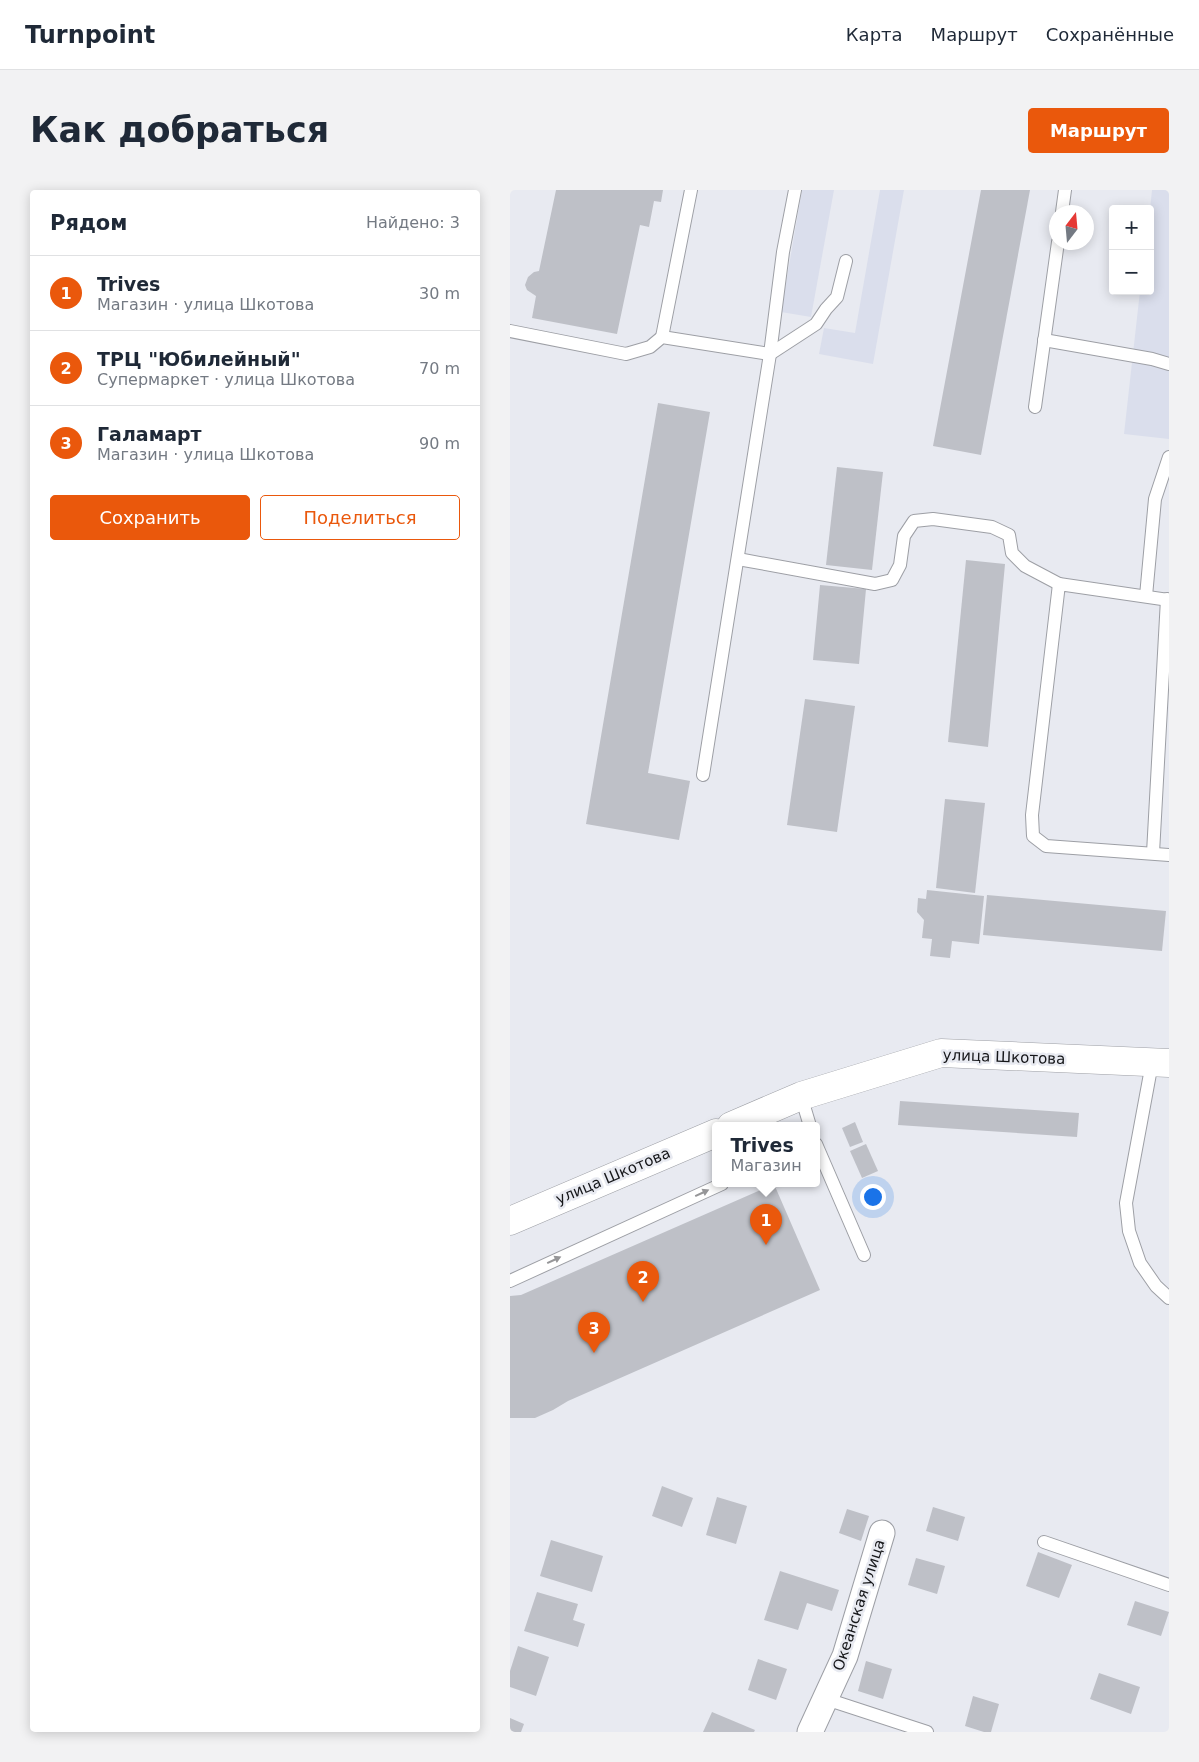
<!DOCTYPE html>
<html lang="ru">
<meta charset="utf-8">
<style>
body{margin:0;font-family:"DejaVu Sans",sans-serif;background:#f2f2f3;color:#1f2937}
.controls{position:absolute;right:15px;top:15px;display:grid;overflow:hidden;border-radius:5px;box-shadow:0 2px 12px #0003}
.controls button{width:45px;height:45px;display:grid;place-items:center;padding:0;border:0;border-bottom:1px solid #e0e1e3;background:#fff;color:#1f2937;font:25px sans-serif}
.compass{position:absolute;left:539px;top:15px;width:45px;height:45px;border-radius:50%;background:#fff;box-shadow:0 2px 12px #0003;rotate:16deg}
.you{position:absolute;left:362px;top:1006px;width:18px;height:18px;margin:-12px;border:4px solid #fff;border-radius:50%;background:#1a73e8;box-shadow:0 0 0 8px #1a73e833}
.badge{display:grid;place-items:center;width:32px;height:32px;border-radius:50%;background:#ea580c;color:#fff;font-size:16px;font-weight:700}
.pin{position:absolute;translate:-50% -41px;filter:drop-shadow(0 1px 2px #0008)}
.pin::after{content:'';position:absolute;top:26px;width:18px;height:15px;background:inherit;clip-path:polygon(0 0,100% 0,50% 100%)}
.popup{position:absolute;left:202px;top:932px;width:108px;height:65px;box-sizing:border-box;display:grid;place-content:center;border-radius:5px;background:#fff;filter:drop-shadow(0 1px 4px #0005);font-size:16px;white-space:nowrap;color:#747a83}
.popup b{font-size:19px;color:#1f2937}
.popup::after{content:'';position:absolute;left:50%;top:100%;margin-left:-10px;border:10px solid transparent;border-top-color:#fff}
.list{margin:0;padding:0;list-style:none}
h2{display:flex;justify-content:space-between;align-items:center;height:65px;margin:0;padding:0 20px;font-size:21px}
h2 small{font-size:16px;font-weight:400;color:#747a83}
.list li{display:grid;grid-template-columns:32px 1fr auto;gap:15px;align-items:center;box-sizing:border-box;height:75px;padding:0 20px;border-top:1px solid #e0e1e3}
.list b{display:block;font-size:19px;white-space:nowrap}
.list p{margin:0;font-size:16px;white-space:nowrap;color:#747a83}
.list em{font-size:16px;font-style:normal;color:#747a83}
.actions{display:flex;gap:10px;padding:15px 20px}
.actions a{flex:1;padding:11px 0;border:1px solid #ea580c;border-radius:5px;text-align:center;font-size:18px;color:#ea580c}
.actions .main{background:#ea580c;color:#fff}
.map{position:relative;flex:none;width:659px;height:1542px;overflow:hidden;border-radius:5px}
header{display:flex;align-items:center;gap:30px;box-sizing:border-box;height:70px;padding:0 25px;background:#fff;border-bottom:1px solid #e0e1e3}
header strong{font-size:24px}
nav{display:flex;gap:28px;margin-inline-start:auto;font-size:18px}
.intro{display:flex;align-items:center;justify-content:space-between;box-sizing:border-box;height:120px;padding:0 30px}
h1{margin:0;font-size:35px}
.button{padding:12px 22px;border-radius:5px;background:#ea580c;color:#fff;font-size:18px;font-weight:700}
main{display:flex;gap:30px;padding:0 30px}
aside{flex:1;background:#fff;border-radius:5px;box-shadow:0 2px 12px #0003}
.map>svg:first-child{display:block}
.built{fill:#dadeec}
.building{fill:#bec0c7}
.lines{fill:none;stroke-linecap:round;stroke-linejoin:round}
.lane-casing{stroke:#9d9fa5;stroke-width:14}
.street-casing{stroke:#9d9fa5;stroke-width:27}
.secondary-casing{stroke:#9d9fa5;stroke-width:29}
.lane{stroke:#fff;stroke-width:12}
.street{stroke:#fff;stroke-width:25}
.secondary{stroke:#fff;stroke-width:28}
.oneway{fill:#969698}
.labels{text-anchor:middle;stroke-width:5;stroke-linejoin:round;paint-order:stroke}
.street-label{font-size:15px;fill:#151619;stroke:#e8eaf1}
</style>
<header>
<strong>Turnpoint</strong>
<nav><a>Карта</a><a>Маршрут</a><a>Сохранённые</a></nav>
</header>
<div class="intro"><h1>Как добраться</h1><a class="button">Маршрут</a></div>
<main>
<aside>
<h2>Рядом<small>Найдено: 3</small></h2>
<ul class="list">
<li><span class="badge">1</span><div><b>Trives</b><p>Магазин · улица Шкотова</p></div><em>30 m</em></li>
<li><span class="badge">2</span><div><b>ТРЦ &quot;Юбилейный&quot;</b><p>Супермаркет · улица Шкотова</p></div><em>70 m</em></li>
<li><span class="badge">3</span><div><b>Галамарт</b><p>Магазин · улица Шкотова</p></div><em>90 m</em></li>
</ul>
<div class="actions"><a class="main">Сохранить</a><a>Поделиться</a></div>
</aside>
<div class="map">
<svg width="659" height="1542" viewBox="0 0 659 1542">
<rect width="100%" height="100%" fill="#e8eaf1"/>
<!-- built -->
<g class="built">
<path d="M 292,0 L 324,0 L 301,127 L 271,122 Z"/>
<path d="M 370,0 L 394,0 L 363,174 L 309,164 L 314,138 L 345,143 Z"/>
<path d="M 642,0 L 659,0 L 659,249 L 614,244 L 630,101 L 640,101 L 640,19 Z"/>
</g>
<!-- building -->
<g class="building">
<path d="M 46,0 L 153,0 L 151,12 L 144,11 L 139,37 L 130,35 L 107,144 L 22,128 L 26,106 L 17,100 L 15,95 L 18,87 L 24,82 L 29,81 Z"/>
<path d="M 471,0 L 520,0 L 471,265 L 423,256 Z"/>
<path d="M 148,213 L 200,222 L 138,583 L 180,591 L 169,650 L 76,634 Z"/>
<path d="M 327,277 L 373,282 L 362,380 L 316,375 Z"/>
<path d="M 456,370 L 495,374 L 478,557 L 438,552 Z"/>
<path d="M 310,395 L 356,399 L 349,474 L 303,470 Z"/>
<path d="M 295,509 L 345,516 L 327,642 L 277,635 Z"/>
<path d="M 435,609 L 475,613 L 465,703 L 426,698 Z"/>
<path d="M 417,700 L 474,706 L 469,754 L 442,751 L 440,768 L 420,766 L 422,749 L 412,748 L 414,730 L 407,722 L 408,708 L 416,709 Z"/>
<path d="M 477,705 L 656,721 L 652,761 L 473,745 Z"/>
<path d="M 390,911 L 569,923 L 567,947 L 388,935 Z"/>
<path d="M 345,932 L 353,952 L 340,957 L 332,938 Z"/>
<path d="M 356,954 L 368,981 L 352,988 L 340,961 Z"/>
<path d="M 264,994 L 310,1100 L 58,1211 L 43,1220 L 25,1228 L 0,1228 L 0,1106 L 11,1105 Z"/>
<path d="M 152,1296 L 183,1308 L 172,1337 L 142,1326 Z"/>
<path d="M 207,1307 L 237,1316 L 226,1354 L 196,1345 Z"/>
<path d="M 423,1317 L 455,1327 L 448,1351 L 416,1341 Z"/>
<path d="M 337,1319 L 359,1326 L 351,1351 L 329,1343 Z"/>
<path d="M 41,1350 L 93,1366 L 82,1402 L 30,1386 Z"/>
<path d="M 528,1362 L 562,1375 L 549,1408 L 516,1396 Z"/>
<path d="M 406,1368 L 435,1376 L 427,1404 L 398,1395 Z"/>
<path d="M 270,1381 L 329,1400 L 322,1421 L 297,1413 L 288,1440 L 254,1430 Z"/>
<path d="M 27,1402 L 68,1414 L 63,1430 L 75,1434 L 68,1457 L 14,1441 Z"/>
<path d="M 625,1411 L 659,1422 L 651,1446 L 617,1435 Z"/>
<path d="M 8,1456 L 39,1467 L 26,1506 L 0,1497 L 0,1481 Z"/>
<path d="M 248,1469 L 277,1479 L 266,1510 L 238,1500 Z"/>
<path d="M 356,1471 L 382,1479 L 373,1509 L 348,1501 Z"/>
<path d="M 589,1483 L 630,1497 L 621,1524 L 580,1509 Z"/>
<path d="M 463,1506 L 489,1514 L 481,1542 L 474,1542 L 455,1536 Z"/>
<path d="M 202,1522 L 245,1540 L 244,1542 L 193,1542 Z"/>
<path d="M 0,1528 L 14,1534 L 11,1542 L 0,1542 Z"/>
</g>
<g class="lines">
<defs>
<g id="lane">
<path d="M 552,22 L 555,0"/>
<path d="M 0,141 L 116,164 L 140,157 L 152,147 L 260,164 L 193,585"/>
<path d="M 152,147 L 181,0"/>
<path d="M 534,150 L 642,169 L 659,174"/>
<path d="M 260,164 L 273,62 L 285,0"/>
<path d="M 260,164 L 306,134 L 316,119 L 327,107 L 336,71"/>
<path d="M 525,217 L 548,52"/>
<path d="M 228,369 L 365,394 L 382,390 L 390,375 L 394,346 L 404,331 L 423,329 L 482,337 L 499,345 L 502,363 L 515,376 L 549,394"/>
<path d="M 636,406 L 645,309 L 659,267"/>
<path d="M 659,410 L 549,394 L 522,625 L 523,646 L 536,656 L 659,665"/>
<path d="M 643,663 L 657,409"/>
<path d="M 642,873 L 616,1013 L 619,1041 L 630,1073 L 646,1096 L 659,1108"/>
<path d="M 291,906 L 300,936"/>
<path d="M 306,954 L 354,1065"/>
<path d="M 0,1091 L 212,994"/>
<path d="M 534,1352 L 659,1395"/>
<path d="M 316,1509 L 417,1542"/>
</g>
<path id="street" d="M 300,1542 L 335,1466 L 372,1343"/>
<g id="secondary">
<path d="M 221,936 L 291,906 L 431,863 L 659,873"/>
<path d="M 0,1031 L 206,943"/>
</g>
</defs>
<!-- lane casing -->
<use href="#lane" class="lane-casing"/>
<!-- street casing -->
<use href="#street" class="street-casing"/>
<!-- secondary casing -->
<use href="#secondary" class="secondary-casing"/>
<!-- lane -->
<use href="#lane" class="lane"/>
<!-- street -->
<use href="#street" class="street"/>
<!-- secondary -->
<use href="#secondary" class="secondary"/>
</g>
<!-- one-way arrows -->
<defs><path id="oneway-solid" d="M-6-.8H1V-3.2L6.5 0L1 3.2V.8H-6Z" transform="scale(1.25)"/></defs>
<g class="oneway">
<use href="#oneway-solid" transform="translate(192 1003) rotate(-25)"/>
<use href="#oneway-solid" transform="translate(44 1070) rotate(-25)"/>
</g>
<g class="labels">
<!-- street labels -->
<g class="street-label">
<text transform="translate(494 867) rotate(2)" y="5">улица Шкотова</text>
<text transform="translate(103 986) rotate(-23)" y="5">улица Шкотова</text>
<text transform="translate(349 1415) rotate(-72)" y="5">Океанская улица</text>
</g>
</g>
</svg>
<div class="controls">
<button>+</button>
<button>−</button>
</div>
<svg class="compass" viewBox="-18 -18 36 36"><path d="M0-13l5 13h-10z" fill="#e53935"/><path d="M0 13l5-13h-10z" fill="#747a83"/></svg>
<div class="you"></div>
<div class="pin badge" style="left:256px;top:1055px">1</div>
<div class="popup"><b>Trives</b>Магазин</div>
<div class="pin badge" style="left:133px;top:1112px">2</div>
<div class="pin badge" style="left:84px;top:1163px">3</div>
</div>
</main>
